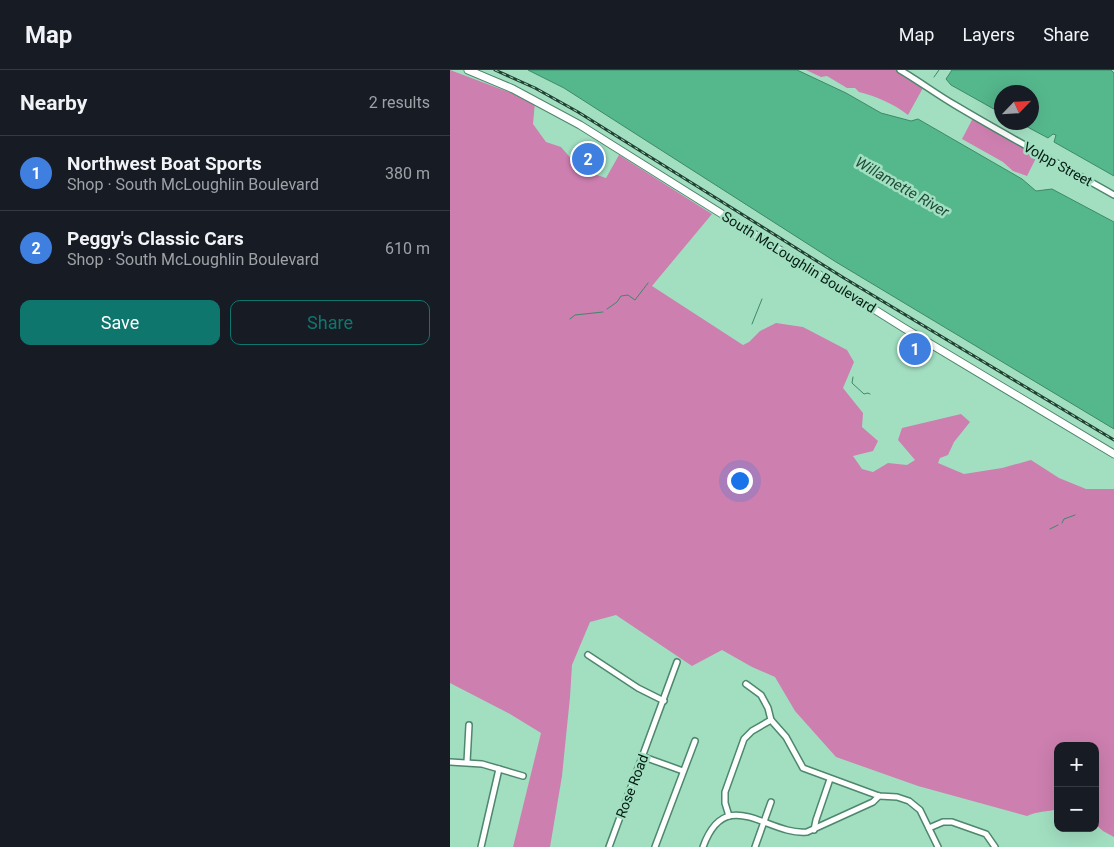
<!DOCTYPE html>
<meta charset="utf-8">
<style>
body{margin:0;font-family:Roboto,sans-serif;background:#20242c;color:#f1f3f6}
.controls{position:absolute;right:15px;bottom:15px;display:grid;overflow:hidden;border-radius:10px;box-shadow:0 5px 20px #0002}
.controls button{width:45px;height:45px;display:grid;place-items:center;padding:0;border:0;border-bottom:1px solid #363941;background:#171b24;color:#f1f3f6;font:25px sans-serif}
.compass{position:absolute;left:544px;top:15px;width:45px;height:45px;border-radius:50%;background:#171b24;box-shadow:0 5px 20px #0002;rotate:65deg}
.you{position:absolute;left:289px;top:410px;width:18px;height:18px;margin:-12px;border:4px solid #fff;border-radius:50%;background:#1a73e8;box-shadow:0 0 0 8px #1a73e833}
.badge{display:grid;place-items:center;width:32px;height:32px;border-radius:50%;background:#0f766e;color:#fff;font-size:16px;font-weight:700}
.pin{position:absolute;translate:-50% -50%;border:2px solid #fff;box-shadow:0 1px 5px #0006}
.list{margin:0;padding:0;list-style:none}
h2{display:flex;justify-content:space-between;align-items:center;height:65px;margin:0;padding:0 20px;font-size:21px}
h2 small{font-size:16px;font-weight:400;color:#9ea1a6}
.list li{display:grid;grid-template-columns:32px 1fr auto;gap:15px;align-items:center;box-sizing:border-box;height:75px;padding:0 20px;border-top:1px solid #363941}
.list b{display:block;font-size:19px;white-space:nowrap}
.list p{margin:0;font-size:16px;white-space:nowrap;color:#9ea1a6}
.list em{font-size:16px;font-style:normal;color:#9ea1a6}
.actions{display:flex;gap:10px;padding:15px 20px}
.actions a{flex:1;padding:11px 0;border:1px solid #0f766e;border-radius:10px;text-align:center;font-size:18px;color:#0f766e}
.actions .main{background:#0f766e;color:#fff}
.map{position:relative;flex:none;width:664px;height:777px;overflow:hidden}
header{display:flex;align-items:center;gap:30px;box-sizing:border-box;height:70px;padding:0 25px;background:#171b24;border-bottom:1px solid #363941}
header strong{font-size:24px}
nav{display:flex;gap:28px;margin-inline-start:auto;font-size:18px}
main{display:flex}
aside{flex:1;background:#171b24}
.map>svg:first-child{display:block}
.forest{fill:#cd7faf}
.water{fill:#55b88d;stroke:#3d8968}
.lines{fill:none;stroke-linecap:round;stroke-linejoin:round}
.stream{stroke:#3d8968;stroke-width:1}
.minor-casing{stroke:#4d876c;stroke-width:8}
.highway-casing{stroke:#4d876c;stroke-width:9}
.minor{stroke:#fff;stroke-width:5}
.highway{stroke:#fff;stroke-width:7}
.rail-casing{stroke:#224133;stroke-width:3}
.rail{stroke:#a2dfc1;stroke-width:1;stroke-dasharray:4;stroke-linecap:butt}
.labels{text-anchor:middle;stroke-width:5;stroke-linejoin:round;paint-order:stroke}
.street-label{font-size:14px;fill:#041c12;stroke:#a2dfc1}
.water-label{font-size:15px;font-style:italic;fill:#204a38;stroke:#a2dfc1}
</style>
<header>
<strong>Map</strong>
<nav><a>Map</a><a>Layers</a><a>Share</a></nav>
</header>
<main>
<aside>
<h2>Nearby<small>2 results</small></h2>
<ul class="list">
<li><span class="badge" style="background:#3f7fe0">1</span><div><b>Northwest Boat Sports</b><p>Shop · South McLoughlin Boulevard</p></div><em>380 m</em></li>
<li><span class="badge" style="background:#3f7fe0">2</span><div><b>Peggy's Classic Cars</b><p>Shop · South McLoughlin Boulevard</p></div><em>610 m</em></li>
</ul>
<div class="actions"><a class="main">Save</a><a>Share</a></div>
</aside>
<div class="map">
<svg width="664" height="777" viewBox="0 0 664 777">
<rect width="100%" height="100%" fill="#a2dfc1"/>
<!-- forest -->
<g class="forest">
<path d="M 0,0 L 85,32 L 83,54 L 96,72 L 111,77 L 124,92 L 125,102 L 134,106 L 144,104 L 156,108 L 169,85 L 262,144 L 202,216 L 293,275 L 299,272 L 310,261 L 326,253 L 353,257 L 397,280 L 404,292 L 393,318 L 413,343 L 412,357 L 428,371 L 423,381 L 403,386 L 412,399 L 423,402 L 438,393 L 457,395 L 465,390 L 448,370 L 452,358 L 511,344 L 520,352 L 504,372 L 498,385 L 490,388 L 488,393 L 514,404 L 552,398 L 581,390 L 609,408 L 636,419 L 664,419 L 664,767 L 653,761 L 645,754 L 645,676 L 608,676 L 608,739 C 597,742 587,741 577,746 L 468,716 L 386,687 L 345,641 L 325,607 L 302,597 L 272,580 L 242,596 L 166,545 L 140,552 L 122,595 L 120,627 L 112,706 L 100,777 L 63,777 L 91,663 L 60,644 L 0,613 Z"/>
<path d="M 356,0 L 446,0 L 474,16 L 458,45 C 444,34 426,26 409,22 L 405,18 L 397,18 L 377,6 L 371,7 Z"/>
<path d="M 523,48 L 588,84 L 577,106 L 563,101 L 553,92 L 512,69 Z"/>
</g>
<!-- water -->
<g class="water">
<path d="M 78,0 L 347,0 L 396,23 L 431,43 L 461,51 L 468,49 L 572,109 L 586,121 L 602,119 L 664,152 L 664,359 L 386,192 L 114,18 Z"/>
<path d="M 502,0 L 661,0 L 664,3 L 664,106 L 604,72 L 606,65 L 603,64 L 598,68 L 570,53 L 582,52 L 582,22 L 552,22 L 551,43 L 501,15 L 496,9 Z"/>
</g>
<g class="lines">
<!-- stream -->
<g class="stream">
<path d="M 484,7 L 489,0"/>
<path d="M 157,239 L 167,232 L 171,226 L 178,225 L 185,230 L 198,213"/>
<path d="M 120,249 L 125,245 L 153,242"/>
<path d="M 302,254 L 312,229"/>
<path d="M 403,307 L 402,313 L 414,324 L 418,323 L 420,324"/>
<path d="M 612,453 L 614,449 L 625,445"/>
<path d="M 600,459 L 608,455"/>
</g>
<defs>
<g id="minor">
<path d="M 450,0 C 469,11 486,24 505,35 C 557,66 611,95 664,125"/>
<path d="M 138,585 L 188,618 L 214,631"/>
<path d="M 296,614 L 311,625 L 318,638 L 321,650 L 336,667 L 353,698 L 429,726 L 447,727 L 459,731 L 470,740 L 488,777"/>
<path d="M 194,687 L 233,701"/>
<path d="M 0,692 L 32,694 L 73,706"/>
<path d="M 17,692 L 19,655"/>
<path d="M 279,746 L 275,733 L 275,722 L 294,669 L 302,661 L 321,650"/>
<path d="M 479,758 L 493,752 L 502,752 L 536,764 L 545,777"/>
<path d="M 364,760 L 366,750 L 380,709"/>
<path d="M 31,777 L 49,699"/>
<path d="M 159,777 L 227,592"/>
<path d="M 205,777 L 245,671"/>
<path d="M 253,777 C 276,713 318,766 357,762 L 423,732 L 429,726"/>
<path d="M 305,777 L 321,732"/>
</g>
<path id="highway" d="M 18,0 L 63,19 L 130,55 L 454,258 L 664,384"/>
</defs>
<!-- minor casing -->
<use href="#minor" class="minor-casing"/>
<!-- highway casing -->
<use href="#highway" class="highway-casing"/>
<!-- minor -->
<use href="#minor" class="minor"/>
<!-- highway -->
<use href="#highway" class="highway"/>
<defs>
<path id="rail" d="M 45,0 L 85,18 L 128,42 L 394,208 L 664,370"/>
</defs>
<!-- rail casing -->
<use href="#rail" class="rail-casing"/>
<!-- rail -->
<use href="#rail" class="rail"/>
</g>
<g class="labels">
<!-- street labels -->
<g class="street-label">
<text transform="translate(608 94) rotate(29)" y="5">Volpp Street</text>
<text transform="translate(349 192) rotate(32)" y="5">South McLoughlin Boulevard</text>
<text transform="translate(182 716) rotate(-69)" y="5">Rose Road</text>
</g>
<!-- water labels -->
<g class="water-label">
<text transform="translate(452 117) rotate(30)" y="5">Willamette River</text>
</g>
</g>
</svg>
<div class="controls">
<button>+</button>
<button>−</button>
</div>
<svg class="compass" viewBox="-18 -18 36 36"><path d="M0-13l5 13h-10z" fill="#e53935"/><path d="M0 13l5-13h-10z" fill="#9ea1a6"/></svg>
<div class="you"></div>
<div class="pin badge" style="left:465px;top:279px;background:#3f7fe0">1</div>
<div class="pin badge" style="left:138px;top:89px;background:#3f7fe0">2</div>
</div>
</main>
